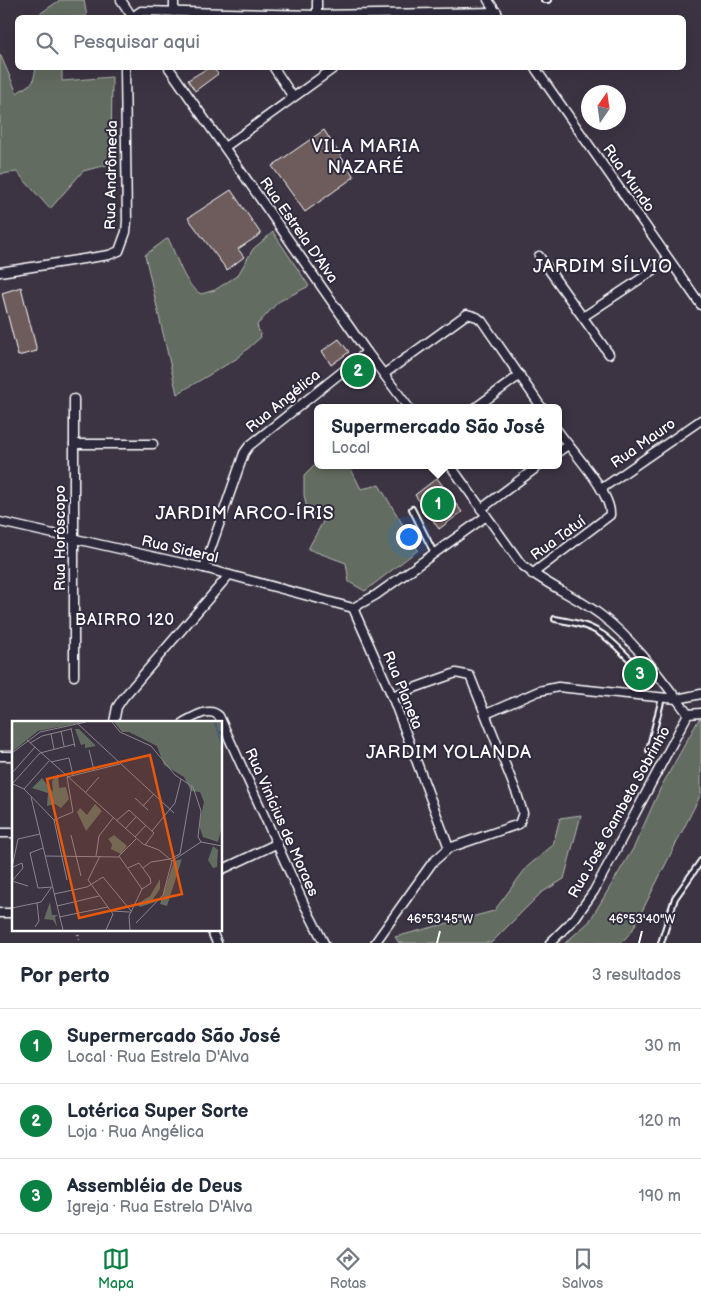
<!DOCTYPE html>
<html lang="pt">
<meta charset="utf-8">
<style>
body{margin:0;font-family:"Balsamiq Sans",sans-serif;background:#f6f6f7;color:#1f2937}
.compass{position:absolute;left:581px;top:85px;width:45px;height:45px;border-radius:50%;background:#fff;box-shadow:0 5px 20px #0002;rotate:13deg}
.you{position:absolute;left:408px;top:536px;width:18px;height:18px;margin:-12px;border:4px solid #fff;border-radius:50%;background:#1a73e8;box-shadow:0 0 0 8px #1a73e833}
.badge{display:grid;place-items:center;width:32px;height:32px;border-radius:50%;background:#0b8043;color:#fff;font-size:16px;font-weight:700}
.pin{position:absolute;translate:-50% -50%;border:2px solid #fff;box-shadow:0 1px 5px #0006}
.popup{position:absolute;left:314px;top:404px;width:248px;height:65px;box-sizing:border-box;display:grid;place-content:center;border-radius:8px;background:#fff;filter:drop-shadow(0 1px 4px #0005);font-size:16px;white-space:nowrap;color:#747a83}
.popup b{font-size:19px;color:#1f2937}
.popup::after{content:'';position:absolute;left:50%;top:100%;margin-left:-10px;border:10px solid transparent;border-top-color:#fff}
.list{margin:0;padding:0;list-style:none}
h2{display:flex;justify-content:space-between;align-items:center;height:65px;margin:0;padding:0 20px;font-size:21px}
h2 small{font-size:16px;font-weight:400;color:#747a83}
.list li{display:grid;grid-template-columns:32px 1fr auto;gap:15px;align-items:center;box-sizing:border-box;height:75px;padding:0 20px;border-top:1px solid #e0e1e3}
.list b{display:block;font-size:19px;white-space:nowrap}
.list p{margin:0;font-size:16px;white-space:nowrap;color:#747a83}
.list em{font-size:16px;font-style:normal;color:#747a83}
.icon{flex:none;width:28px;height:28px;fill:none;stroke:currentColor;stroke-width:2;stroke-linecap:round;stroke-linejoin:round}
.map{position:relative;flex:none;width:701px;height:943px;overflow:hidden}
.search{position:absolute;background:#fff;box-shadow:0 5px 20px #0002;left:15px;right:15px;top:15px;height:55px;display:flex;align-items:center;gap:12px;box-sizing:border-box;padding:0 18px;border-radius:8px;color:#747a83;font-size:19px}
.sheet{height:290px;background:#fff}
nav{display:flex;justify-content:space-around;align-items:center;box-sizing:border-box;height:70px;border-top:1px solid #e0e1e3;background:#fff;font-size:14px;color:#747a83}
nav a{display:grid;justify-items:center;gap:2px}
nav .on{color:#0b8043}
.map>svg:first-child{display:block}
.green{fill:#636c60;stroke:#b1b6b0}
.building{fill:#6e5c5b;stroke:#fff}
.lines{fill:none;stroke-linecap:round;stroke-linejoin:round}
.lane-casing{stroke:#fff;stroke-width:8}
.street-casing{stroke:#fff;stroke-width:11}
.path{stroke:#fff;stroke-width:2;stroke-dasharray:1 4;stroke-linecap:butt}
.lane{stroke:#2f2a3d;stroke-width:4}
.street{stroke:#2f2a3d;stroke-width:8}
.ticks{fill:none;stroke:#fff;stroke-width:2}
.labels{text-anchor:middle;stroke-width:4;stroke-linejoin:round;paint-order:stroke}
.street-label{font-size:15px;fill:#fff;stroke:#2f2a3d}
.neighbourhood-label{font-size:16px;letter-spacing:1px;fill:#fff;stroke:#2f2a3d}
.quarter-label{font-size:18px;letter-spacing:1px;fill:#fff;stroke:#2f2a3d}
.inset-river{fill:none;stroke:#4a6174;stroke-width:2.5}
.inset-road{fill:none;stroke:#8a858e;stroke-width:1}
.view{fill:#e8590c;fill-opacity:0.15;stroke:#e8590c;stroke-width:2.5}
.inset-edge{fill:none;stroke:#fff;stroke-width:2.5}
.ticks-label{font-size:12px;text-anchor:middle;fill:#fff;stroke:#2f2a3d;stroke-width:4;stroke-linejoin:round;paint-order:stroke}
</style>
<div class="map">
<svg width="701" height="943" viewBox="0 0 701 943">
<rect width="100%" height="100%" fill="#3c3443"/>
<filter id="ink" filterUnits="userSpaceOnUse"><feTurbulence type="fractalNoise" baseFrequency=".02" numOctaves="2"/><feDisplacementMap in="SourceGraphic" scale="10" xChannelSelector="R" yChannelSelector="G"/><feConvolveMatrix kernelMatrix="1 2 1 2 8 2 1 2 1" color-interpolation-filters="sRGB"/></filter>
<g filter="url(#ink)">
<!-- green -->
<g class="green">
<path d="M 60,0 L 84,0 L 87,17 L 35,17 Z"/>
<path d="M 0,54 L 17,93 L 33,82 L 36,68 L 62,68 L 62,81 L 112,77 L 111,164 L 83,171 L 50,209 L 17,172 L 0,174 Z"/>
<path d="M 273,232 L 309,286 L 278,302 L 257,325 L 261,337 L 236,359 L 177,394 L 145,255 L 168,238 C 177,256 183,284 201,294 L 215,290 L 238,275 L 253,249 Z"/>
<path d="M 349,465 L 361,489 L 379,485 L 418,550 L 365,591 L 349,582 L 346,563 L 308,549 L 326,516 L 308,513 L 304,495 L 304,476 L 314,466 Z"/>
<path d="M 699,719 L 701,719 L 701,794 L 632,931 L 621,943 L 565,943 L 589,922 L 634,847 L 661,787 Z"/>
<path d="M 581,815 L 564,879 L 541,893 L 491,943 L 399,943 L 395,937 L 494,911 L 527,867 L 553,845 L 560,818 Z"/>
</g>
<!-- building -->
<g class="building">
<path d="M 208,68 L 213,68 L 218,74 L 195,91 L 188,80 Z"/>
<path d="M 324,130 L 354,177 L 305,212 L 272,166 Z"/>
<path d="M 231,190 L 261,234 L 238,249 L 244,257 L 227,270 L 188,218 Z"/>
<path d="M 21,287 L 37,351 L 18,356 L 2,293 Z"/>
<path d="M 339,339 L 349,352 L 331,365 L 322,351 Z"/>
<path d="M 437,478 L 462,512 L 439,529 L 415,495 Z"/>
</g>
<g class="lines">
<defs>
<g id="lane">
<path d="M 544,0 L 548,0"/>
<path d="M 412,509 L 434,553"/>
<path d="M 555,619 C 572,622 589,625 603,635 C 622,648 637,672 659,679"/>
<path d="M 649,750 L 662,698"/>
<path d="M 661,943 L 675,898 L 701,861"/>
</g>
<g id="street">
<path d="M 121,0 L 133,18"/>
<path d="M 317,0 L 317,15"/>
<path d="M 488,0 L 500,18"/>
<path d="M 174,12 L 174,0"/>
<path d="M 131,18 L 141,11 L 317,15 L 497,12"/>
<path d="M 169,68 L 367,352 L 409,408"/>
<path d="M 274,68 L 293,97"/>
<path d="M 535,68 L 701,305"/>
<path d="M 225,147 L 334,68"/>
<path d="M 539,256 L 609,354"/>
<path d="M 0,272 L 109,255 L 119,251 L 126,232 L 127,221 L 125,68"/>
<path d="M 583,317 L 669,260"/>
<path d="M 384,374 L 467,314 L 477,317 L 482,321 L 542,408"/>
<path d="M 475,408 L 520,375"/>
<path d="M 74,444 L 153,444"/>
<path d="M 558,452 L 568,445"/>
<path d="M 450,465 L 521,564 C 545,585 576,596 602,616 C 636,642 662,680 688,714 L 701,713"/>
<path d="M 601,489 L 701,420"/>
<path d="M 481,509 L 540,465"/>
<path d="M 0,522 L 204,568 L 353,608"/>
<path d="M 204,568 L 244,453 L 249,446 L 367,352"/>
<path d="M 532,574 L 610,515 C 612,493 571,450 558,431"/>
<path d="M 74,676 L 74,399"/>
<path d="M 392,696 L 456,673 L 470,676 L 517,794 L 523,813 L 519,824 L 449,848"/>
<path d="M 486,714 L 539,691 L 558,687 L 677,699 L 701,694"/>
<path d="M 114,722 L 117,707 L 123,698 L 229,575"/>
<path d="M 184,722 C 194,717 209,706 219,716 L 304,904 L 324,943"/>
<path d="M 0,756 L 14,756"/>
<path d="M 0,833 L 14,833"/>
<path d="M 221,870 L 278,843"/>
<path d="M 0,913 L 14,913"/>
<path d="M 211,929 L 217,943"/>
<path d="M 375,943 L 432,863 L 449,848 L 392,696 L 353,608 L 376,595 L 485,517"/>
<path d="M 550,943 L 575,918 L 594,891 L 688,714"/>
</g>
</defs>
<!-- lane casing -->
<use href="#lane" class="lane-casing"/>
<!-- street casing -->
<use href="#street" class="street-casing"/>
<!-- path -->
<path class="path" d="M 78,929 L 79,943"/>
<!-- lane -->
<use href="#lane" class="lane"/>
<!-- street -->
<use href="#street" class="street"/>
</g>
</g>
<!-- ticks -->
<path class="ticks" d="M 437,943 L 440,931M 639,943 L 642,931"/>
<g class="labels">
<!-- street labels -->
<g class="street-label">
<text transform="translate(111 175) rotate(-89)" y="5">Rua Andrômeda</text>
<text transform="translate(629 178) rotate(55)" y="5">Rua Mundo</text>
<text transform="translate(299 230) rotate(55)" y="5">Rua Estrela D'Alva</text>
<text transform="translate(283 401) rotate(-39)" y="5">Rua Angélica</text>
<text transform="translate(643 443) rotate(-35)" y="5">Rua Mauro</text>
<text transform="translate(60 538) rotate(-90)" y="5">Rua Horóscopo</text>
<text transform="translate(558 538) rotate(-36)" y="5">Rua Tatuí</text>
<text transform="translate(180 549) rotate(13)" y="5">Rua Sideral</text>
<text transform="translate(403 690) rotate(68)" y="5">Rua Planeta</text>
<text transform="translate(619 812) rotate(-61)" y="5">Rua José Gambeta Sobrinho</text>
<text transform="translate(282 822) rotate(66)" y="5">Rua Vinícius de Moraes</text>
</g>
<!-- neighbourhood labels -->
<g class="neighbourhood-label">
<text x="125" y="625">BAIRRO 120</text>
</g>
<!-- quarter labels -->
<g class="quarter-label">
<text x="366" y="152">VILA MARIA<tspan x="366" dy="21">NAZARÉ</tspan></text>
<text x="603" y="272">JARDIM SÍLVIO</text>
<text x="245" y="519">JARDIM ARCO-ÍRIS</text>
<text x="449" y="758">JARDIM YOLANDA</text>
</g>
</g>
<!-- overview -->
<g transform="translate(12 721)">
<rect width="210" height="210" fill="#3c3443"/>
<path d="M 0,1 L 73,1 L 26,10 L 0,31 ZM 102,1 L 210,1 L 210,11 L 207,10 L 210,18 L 210,105 L 206,121 L 191,116 L 187,104 L 192,81 L 188,71 L 179,70 L 172,56 L 152,44 L 145,25 L 117,11 L 110,11 ZM 63,8 L 67,8 L 84,25 L 73,27 L 73,23 L 69,24 ZM 46,53 L 47,67 L 54,66 L 57,78 L 49,87 L 43,83 L 35,85 L 36,72 L 20,67 L 30,57 L 41,71 L 40,60 ZM 83,83 L 90,90 L 74,110 L 65,91 L 68,87 L 75,94 ZM 102,114 L 115,125 L 109,133 L 99,128 L 100,123 L 96,118 ZM 201,125 L 206,129 L 205,146 L 201,147 L 196,139 ZM 170,138 L 155,185 L 148,183 L 162,140 ZM 148,158 L 148,168 L 139,181 L 143,181 L 128,186 L 125,183 L 138,175 ZM 38,181 L 40,194 L 46,194 L 43,196 L 45,206 L 41,199 L 32,198 Z" fill="#636c60"/>
<path class="inset-river" d="M 203,1 L 210,25"/>
<path class="inset-road" d="M 100,1 L 108,11 L 139,25 L 163,54 L 181,66 L 189,90 L 186,116 L 189,121 L 210,125M 66,3 L 162,92M 59,7 L 63,26M 49,10 L 52,25M 39,13 L 42,28M 15,19 L 131,123 L 147,129 L 160,140 L 189,121M 18,22 L 30,15 L 59,8M 77,29 L 82,49M 0,32 L 28,11 L 74,1M 39,41 L 57,37 L 61,54M 0,52 L 23,26M 1,62 L 28,32 L 63,23M 1,63 L 12,68 L 42,99 L 61,91 L 55,56 L 108,43M 12,68 L 37,40M 73,72 L 87,56M 19,76 L 51,209M 123,77 L 136,89M 131,85 L 142,73M 42,99 L 55,159M 104,100 L 117,89 L 142,112 L 133,124M 113,108 L 124,96M 140,110 L 163,82 L 169,58M 59,114 L 69,155M 123,116 L 134,104M 210,125 L 210,156M 31,127 L 18,132 L 26,167 L 41,166M 33,135 L 107,136M 84,135 L 87,115 L 101,97M 88,135 L 76,159 L 101,193 L 94,209M 0,147 L 6,118 L 28,113M 116,147 L 127,142 L 138,157 L 139,162 L 130,168M 131,147 L 139,141 L 158,138 L 168,133 L 180,64M 0,160 L 11,147 L 10,142 L 1,146M 0,160 L 16,165M 42,173 L 75,166 L 91,156 L 119,190M 45,185 L 87,175M 0,187 L 29,181 L 39,167M 99,190 L 118,191M 47,196 L 96,186M 124,202 L 151,174 L 160,140M 23,206 L 27,200 L 25,182M 118,209 L 117,195 L 130,168 L 107,135 L 124,118"/>
<path class="view" d="M 138,34 L 170,173 L 67,197 L 35,58 Z"/>
<rect width="210" height="210" class="inset-edge"/>
</g>
<g class="ticks-label">
<text x="440" y="923">46°53'45"W</text>
<text x="642" y="923">46°53'40"W</text>
</g>
</svg>
<svg class="compass" viewBox="-18 -18 36 36"><path d="M0-13l5 13h-10z" fill="#e53935"/><path d="M0 13l5-13h-10z" fill="#747a83"/></svg>
<div class="you"></div>
<div class="pin badge" style="left:438px;top:504px">1</div>
<div class="popup"><b>Supermercado São José</b>Local</div>
<div class="pin badge" style="left:358px;top:371px">2</div>
<div class="pin badge" style="left:640px;top:674px">3</div>
<div class="search"><svg class="icon" aria-label="search" viewBox="0 0 24 24"><circle cx="10" cy="10" r="6"/><path d="M15 15l6 6"/></svg>Pesquisar aqui</div>
</div>
<section class="sheet">
<h2>Por perto<small>3 resultados</small></h2>
<ul class="list">
<li><span class="badge">1</span><div><b>Supermercado São José</b><p>Local · Rua Estrela D'Alva</p></div><em>30 m</em></li>
<li><span class="badge">2</span><div><b>Lotérica Super Sorte</b><p>Loja · Rua Angélica</p></div><em>120 m</em></li>
<li><span class="badge">3</span><div><b>Assembléia de Deus</b><p>Igreja · Rua Estrela D'Alva</p></div><em>190 m</em></li>
</ul>
</section>
<nav>
<a class="on"><svg class="icon" aria-label="map" viewBox="0 0 24 24"><path d="M3 6l6-2 6 2 6-2v14l-6 2-6-2-6 2zM9 4v14M15 6v14"/></svg>Mapa</a>
<a><svg class="icon" aria-label="directions" viewBox="0 0 24 24"><path d="M12 3l9 9-9 9-9-9zM9 14v-3h6M13 9l2 2-2 2"/></svg>Rotas</a>
<a><svg class="icon" aria-label="saved" viewBox="0 0 24 24"><path d="M7 4h10v16l-5-4-5 4z"/></svg>Salvos</a>
</nav>
